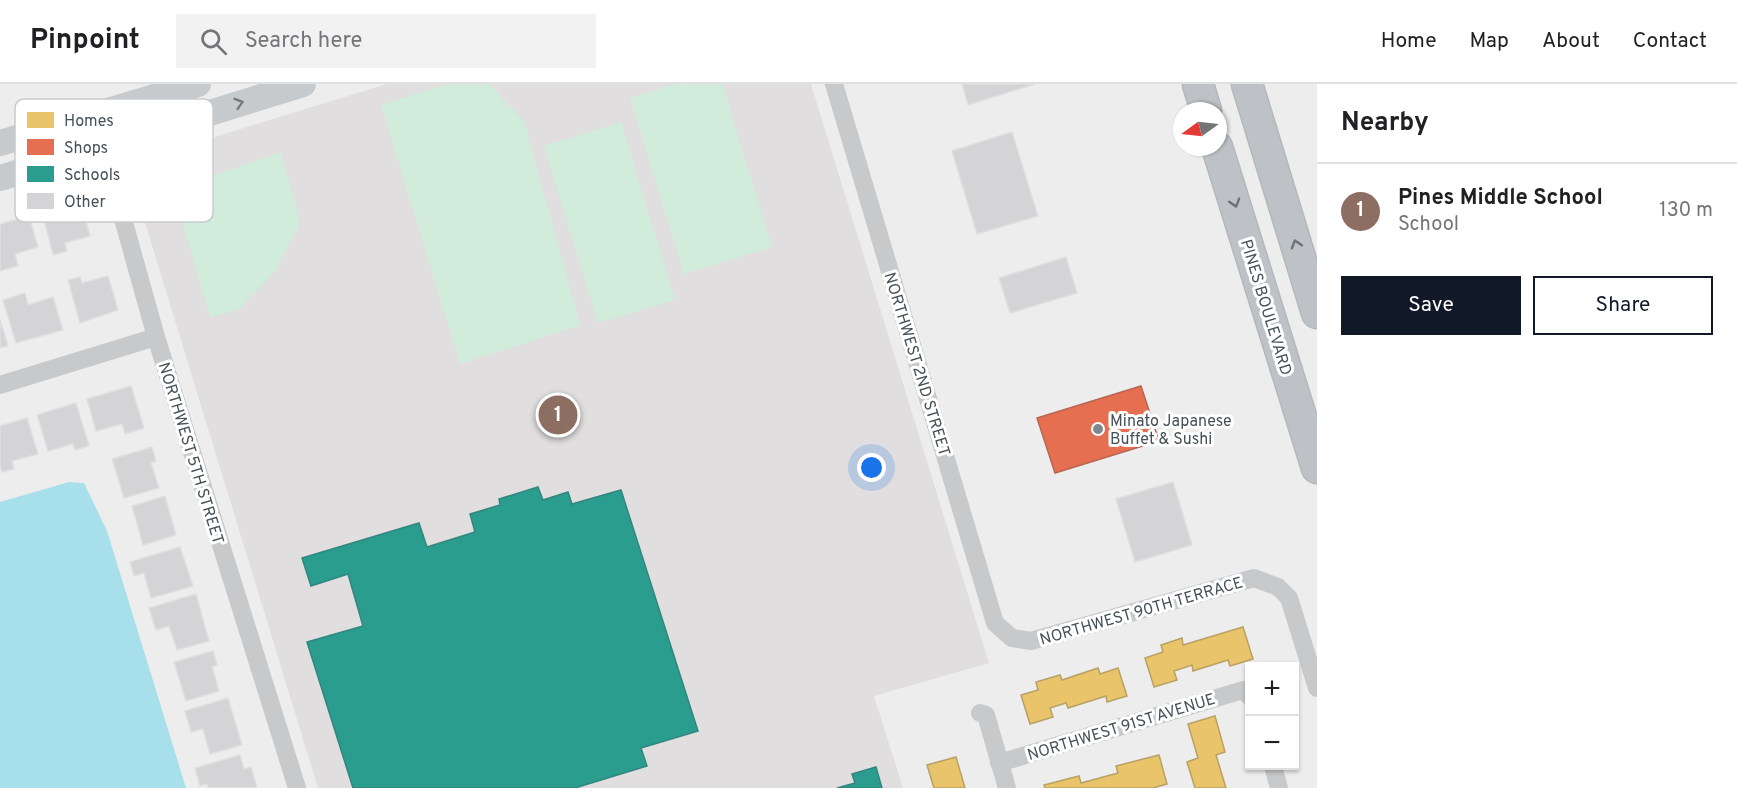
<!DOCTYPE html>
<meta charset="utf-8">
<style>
body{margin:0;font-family:Overpass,sans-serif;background:#f2f2f2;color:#202124}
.controls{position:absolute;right:18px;bottom:18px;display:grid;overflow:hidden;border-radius:0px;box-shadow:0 2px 4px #0004}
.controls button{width:54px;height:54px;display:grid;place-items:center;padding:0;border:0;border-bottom:2px solid #e0e0e0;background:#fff;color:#202124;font:30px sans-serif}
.compass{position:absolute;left:1173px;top:18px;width:54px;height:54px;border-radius:50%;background:#fff;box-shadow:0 2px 4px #0004;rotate:255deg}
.you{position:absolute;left:872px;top:384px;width:21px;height:21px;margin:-15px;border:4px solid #fff;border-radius:50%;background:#1a73e8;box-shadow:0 0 0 9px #1a73e833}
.badge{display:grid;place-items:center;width:39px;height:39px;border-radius:50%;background:#111827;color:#fff;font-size:20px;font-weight:700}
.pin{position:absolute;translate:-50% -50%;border:3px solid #fff;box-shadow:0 2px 6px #0006}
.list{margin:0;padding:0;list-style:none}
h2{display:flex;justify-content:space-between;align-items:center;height:78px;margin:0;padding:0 24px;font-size:26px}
h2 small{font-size:20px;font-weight:400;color:#757577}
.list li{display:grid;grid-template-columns:39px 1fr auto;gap:18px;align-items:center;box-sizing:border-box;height:96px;padding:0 24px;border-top:2px solid #e0e0e0}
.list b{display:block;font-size:22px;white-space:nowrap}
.list p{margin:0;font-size:20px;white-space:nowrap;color:#757577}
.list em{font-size:20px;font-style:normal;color:#757577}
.actions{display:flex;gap:12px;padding:18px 24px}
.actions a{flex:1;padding:14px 0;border:2px solid #111827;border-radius:0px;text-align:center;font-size:21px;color:#111827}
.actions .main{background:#111827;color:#fff}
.icon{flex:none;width:33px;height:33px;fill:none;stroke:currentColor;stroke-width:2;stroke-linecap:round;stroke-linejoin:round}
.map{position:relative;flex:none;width:1317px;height:704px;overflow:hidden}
header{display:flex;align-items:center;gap:36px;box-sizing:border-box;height:84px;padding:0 30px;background:#fff;border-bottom:2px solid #e0e0e0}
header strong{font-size:28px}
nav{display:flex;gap:33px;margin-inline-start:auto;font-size:21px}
.search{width:420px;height:54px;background:#f2f2f2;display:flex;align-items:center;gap:15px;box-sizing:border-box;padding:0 21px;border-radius:0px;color:#757577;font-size:22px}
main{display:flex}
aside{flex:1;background:#fff}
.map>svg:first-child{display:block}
.education{fill:#e0dede}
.green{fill:#d1ecda}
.water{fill:#a7e0ea}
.homes{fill:#e9c46a;stroke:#b8a165;stroke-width:1.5}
.shops{fill:#e76f51;stroke:#b66653;stroke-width:1.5}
.schools{fill:#2a9d8f;stroke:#32867e;stroke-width:1.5}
.building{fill:#d4d4d6;stroke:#dfdfe0;stroke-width:1.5}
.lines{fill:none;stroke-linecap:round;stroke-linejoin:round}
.trunk-casing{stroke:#b3b8bc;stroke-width:33}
.minor{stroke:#c7c9cb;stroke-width:18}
.secondary{stroke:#c7cacd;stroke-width:26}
.trunk{stroke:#bec2c6;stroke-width:30}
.oneway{stroke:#727b81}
.oneway2{stroke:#697279}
.poi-dot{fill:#80878c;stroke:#fff;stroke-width:2}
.labels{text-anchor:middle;stroke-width:6;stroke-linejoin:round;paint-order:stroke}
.street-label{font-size:16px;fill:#455058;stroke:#fff}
.poi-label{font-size:16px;fill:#455058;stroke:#fff;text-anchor:start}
.key{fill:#fff;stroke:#c7cacd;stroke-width:1.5}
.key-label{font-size:16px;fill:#455058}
</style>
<header>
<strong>Pinpoint</strong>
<div class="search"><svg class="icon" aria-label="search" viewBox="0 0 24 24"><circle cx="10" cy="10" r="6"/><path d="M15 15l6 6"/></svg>Search here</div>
<nav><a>Home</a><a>Map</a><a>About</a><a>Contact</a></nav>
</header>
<main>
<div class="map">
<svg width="1317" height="704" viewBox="0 0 1317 704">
<rect width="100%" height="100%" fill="#eeeded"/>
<!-- education -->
<path class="education" d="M 387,0 L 811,0 L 989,579 L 874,612 L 903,704 L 318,704 L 128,83 L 136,77 Z"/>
<!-- green -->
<g class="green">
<path d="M 447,0 L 489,0 L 524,37 L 580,241 L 460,280 L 381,21 Z"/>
<path d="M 675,0 L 722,0 L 772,163 L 684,190 L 630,14 Z"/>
<path d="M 621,38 L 675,216 L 598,239 L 544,62 Z"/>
<path d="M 281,68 L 300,139 L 276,186 L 239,226 L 210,233 L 173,105 Z"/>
</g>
<!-- water -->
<path class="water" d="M 69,398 L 84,399 L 107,447 L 186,704 L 0,704 L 0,418 Z"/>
<!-- homes -->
<g class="homes">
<path d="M 1243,543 L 1253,575 L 1230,582 L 1228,576 L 1193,587 L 1192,581 L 1174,587 L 1177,596 L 1154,603 L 1145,574 L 1163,568 L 1161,561 L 1182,554 L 1183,561 Z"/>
<path d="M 1098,584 L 1100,590 L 1118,584 L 1127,612 L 1107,618 L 1106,612 L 1068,624 L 1066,619 L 1050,624 L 1053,633 L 1030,640 L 1021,611 L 1038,606 L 1036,598 L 1060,591 L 1062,596 Z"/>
<path d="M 1215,632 L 1225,668 L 1216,671 L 1226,704 L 1195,704 L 1187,678 L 1198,674 L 1188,640 Z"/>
<path d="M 1159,671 L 1167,700 L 1153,704 L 1045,704 L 1044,701 L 1079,692 L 1081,699 L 1118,689 L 1116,682 Z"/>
<path d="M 956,673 L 965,704 L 934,704 L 927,681 Z"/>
</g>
<!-- shops -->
<path class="shops" d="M 1141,302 L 1159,357 L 1055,389 L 1037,334 Z"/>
<!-- schools -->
<g class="schools">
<path d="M 538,403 L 543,416 L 568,408 L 572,420 L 621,406 L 698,647 L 641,664 L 647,682 L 575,704 L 353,704 L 307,558 L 363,542 L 348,490 L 311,502 L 302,474 L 419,439 L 427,463 L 475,448 L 470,430 L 500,421 L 499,415 Z"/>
<path d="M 876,683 L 882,704 L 837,704 L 855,699 L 852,690 Z"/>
</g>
<!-- building -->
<g class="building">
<path d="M 962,0 L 1035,0 L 968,21 Z"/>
<path d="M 1012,48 L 1038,132 L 977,150 L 952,67 Z"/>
<path d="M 80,115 L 90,152 L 65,159 L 67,167 L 53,171 L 42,127 Z"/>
<path d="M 29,132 L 38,163 L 15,170 L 18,182 L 0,187 L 0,140 Z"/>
<path d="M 1066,173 L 1077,209 L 1010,229 L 999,194 Z"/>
<path d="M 108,192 L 118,226 L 80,239 L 68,196 L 80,193 L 82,199 Z"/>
<path d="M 25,209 L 28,221 L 53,213 L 63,246 L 16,259 L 3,216 Z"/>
<path d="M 0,236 L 8,262 L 0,264 Z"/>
<path d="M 131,302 L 144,344 L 125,350 L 122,340 L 96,347 L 87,315 Z"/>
<path d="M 76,319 L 89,362 L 75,366 L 73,360 L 48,367 L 37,331 Z"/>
<path d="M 27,334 L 38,370 L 12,377 L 14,385 L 2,388 L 0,382 L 0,342 Z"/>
<path d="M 152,363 L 156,377 L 151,379 L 159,404 L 124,414 L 112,375 Z"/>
<path d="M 1173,398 L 1192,461 L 1135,478 L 1116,415 Z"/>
<path d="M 165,412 L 176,451 L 143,461 L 132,422 Z"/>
<path d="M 180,463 L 193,502 L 151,514 L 144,489 L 134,492 L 130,478 Z"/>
<path d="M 196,510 L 209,557 L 177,566 L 169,542 L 156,546 L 149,524 Z"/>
<path d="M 213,567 L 217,581 L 212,583 L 219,607 L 186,617 L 174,578 Z"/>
<path d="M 228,614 L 242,661 L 210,670 L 203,645 L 191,648 L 185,627 Z"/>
<path d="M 240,671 L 244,685 L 251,683 L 257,704 L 208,704 L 207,700 L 200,702 L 195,684 Z"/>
</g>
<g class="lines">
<defs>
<g id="trunk">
<path d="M 1198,0 L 1206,27"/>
<path d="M 1247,0 L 1317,229"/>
<path d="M 1217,63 L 1317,384"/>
</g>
</defs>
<!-- trunk casing -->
<use href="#trunk" class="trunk-casing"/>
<!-- minor -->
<g class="minor">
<path d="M 834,0 L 995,539 L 1012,554 L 1031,557 L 1254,494 L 1278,503 L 1289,514 L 1317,604"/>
<path d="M 94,31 L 156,253 L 297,704"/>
<path d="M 0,301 L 156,253"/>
<path d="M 980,629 L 986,631 L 1007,704"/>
<path d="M 999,679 L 1243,606 L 1250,613"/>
<path d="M 1273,682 L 1279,704"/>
</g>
<!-- secondary -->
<g class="secondary">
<path d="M 0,59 L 198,0"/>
<path d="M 0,94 L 303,0"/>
</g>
<!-- trunk -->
<use href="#trunk" class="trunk"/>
</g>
<!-- one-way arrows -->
<defs><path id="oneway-chevron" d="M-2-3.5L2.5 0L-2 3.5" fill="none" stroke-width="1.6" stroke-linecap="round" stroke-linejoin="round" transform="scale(1.5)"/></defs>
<use class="oneway" href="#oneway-chevron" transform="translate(239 19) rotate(-17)"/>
<g class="oneway2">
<use href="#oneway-chevron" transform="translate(1235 119) rotate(73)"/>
<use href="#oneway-chevron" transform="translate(1296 160) rotate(-107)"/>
</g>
<!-- markers -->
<circle class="poi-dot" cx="1098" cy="345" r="6"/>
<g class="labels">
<!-- street labels -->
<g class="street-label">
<text transform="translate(1267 223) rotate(73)" y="6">PINES BOULEVARD</text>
<text transform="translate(918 280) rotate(73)" y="6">NORTHWEST 2ND STREET</text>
<text transform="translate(192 369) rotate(73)" y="6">NORTHWEST 5TH STREET</text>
<text transform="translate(1141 526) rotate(-16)" y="6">NORTHWEST 90TH TERRACE</text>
<text transform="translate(1121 642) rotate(-17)" y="6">NORTHWEST 91ST AVENUE</text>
</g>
<!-- poi labels -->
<g class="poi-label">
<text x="1110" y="342">Minato Japanese<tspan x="1110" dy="18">Buffet &amp; Sushi</tspan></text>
</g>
</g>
<!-- legend -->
<rect x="15" y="15" width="198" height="123" rx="9" class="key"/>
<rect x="27" y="28" width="27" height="16" fill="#e9c46a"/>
<rect x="27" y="55" width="27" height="16" fill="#e76f51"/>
<rect x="27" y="82" width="27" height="16" fill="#2a9d8f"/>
<rect x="27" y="109" width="27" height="16" fill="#d4d4d6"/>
<g class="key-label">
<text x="64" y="42">Homes</text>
<text x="64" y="69">Shops</text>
<text x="64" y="96">Schools</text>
<text x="64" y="123">Other</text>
</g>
</svg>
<div class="controls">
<button>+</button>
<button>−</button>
</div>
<svg class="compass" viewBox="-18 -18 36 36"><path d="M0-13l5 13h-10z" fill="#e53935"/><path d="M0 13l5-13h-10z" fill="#757577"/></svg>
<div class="you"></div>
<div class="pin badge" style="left:558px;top:331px;background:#8d6e63">1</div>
</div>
<aside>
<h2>Nearby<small></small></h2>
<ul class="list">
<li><span class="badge" style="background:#8d6e63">1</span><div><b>Pines Middle School</b><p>School</p></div><em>130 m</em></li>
</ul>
<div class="actions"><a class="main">Save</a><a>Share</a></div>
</aside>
</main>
